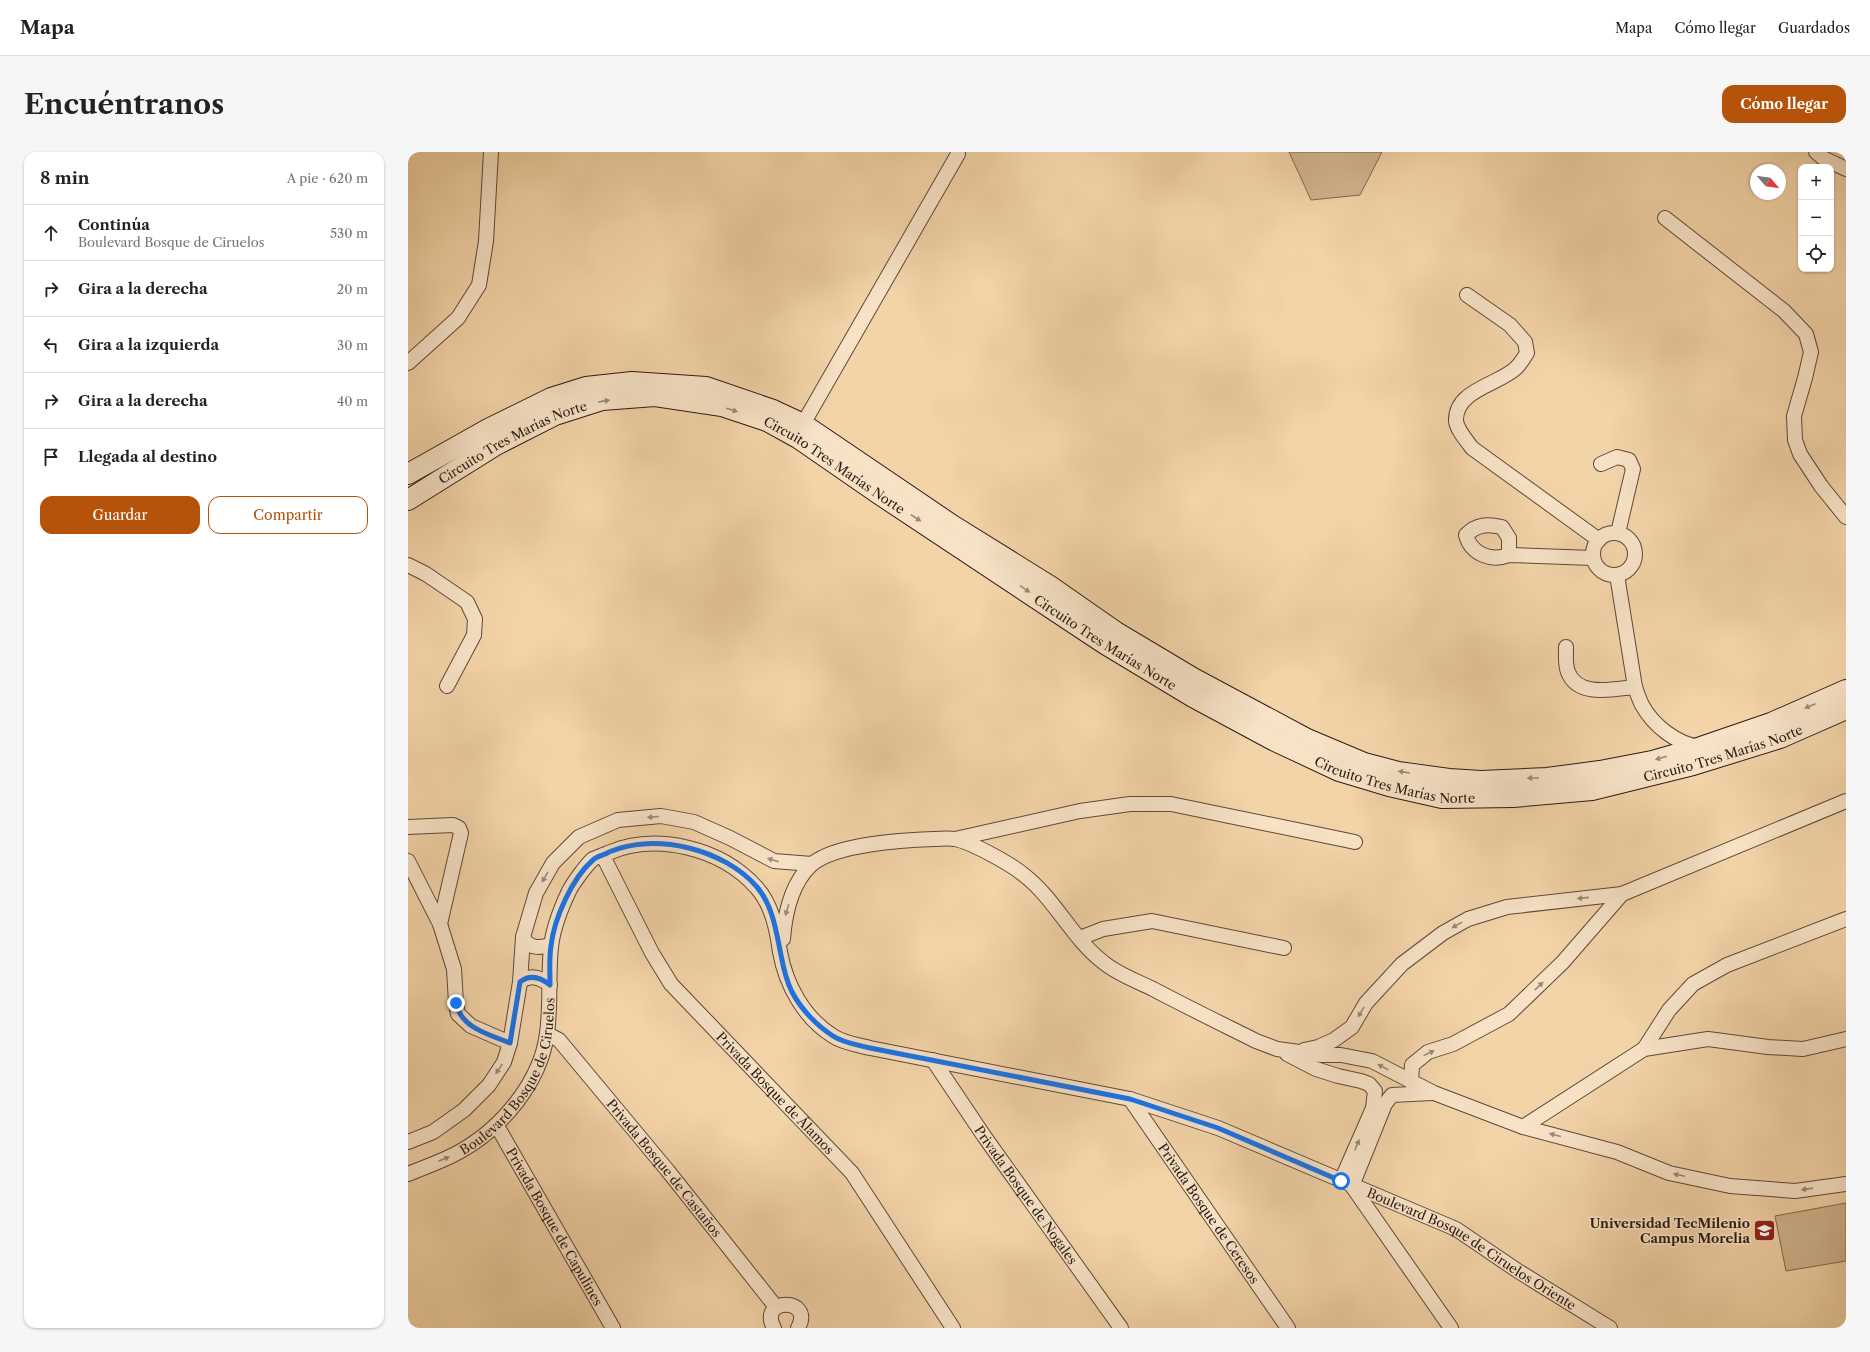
<!DOCTYPE html>
<html lang="es">
<meta charset="utf-8">
<style>
body{margin:0;font-family:"Libre Caslon Text",serif;background:#f6f6f6;color:#222}
.controls{position:absolute;right:12px;top:12px;display:grid;overflow:hidden;border-radius:8px;box-shadow:0 1px 3px #0004}
.controls button{width:36px;height:36px;display:grid;place-items:center;padding:0;border:0;border-bottom:1px solid #e0e0e0;background:#fff;color:#222;font:20px sans-serif}
.compass{position:absolute;left:1342px;top:12px;width:36px;height:36px;border-radius:50%;background:#fff;box-shadow:0 1px 3px #0004;rotate:119deg}
.stop{position:absolute;width:12px;height:12px;margin:-9px;border:3px solid #1a73e8;border-radius:50%;background:#fff}
.stop.end{background:#1a73e8;border-color:#fff;box-shadow:0 1px 4px #0008}
.list{margin:0;padding:0;list-style:none}
h2{display:flex;justify-content:space-between;align-items:center;height:52px;margin:0;padding:0 16px;font-size:17px}
h2 small{font-size:13px;font-weight:400;color:#767676}
.list li{display:grid;grid-template-columns:26px 1fr auto;gap:12px;align-items:center;box-sizing:border-box;height:56px;padding:0 16px;border-top:1px solid #e0e0e0}
.list b{display:block;font-size:15px;white-space:nowrap}
.list p{margin:0;font-size:13px;white-space:nowrap;color:#767676}
.list em{font-size:13px;font-style:normal;color:#767676}
.actions{display:flex;gap:8px;padding:12px 16px}
.actions a{flex:1;padding:9px 0;border:1px solid #b45309;border-radius:12px;text-align:center;font-size:14px;color:#b45309}
.actions .main{background:#b45309;color:#fff}
.icon{flex:none;width:22px;height:22px;fill:none;stroke:currentColor;stroke-width:2;stroke-linecap:round;stroke-linejoin:round}
.map{position:relative;flex:none;width:1438px;height:1176px;overflow:hidden;border-radius:12px}
header{display:flex;align-items:center;gap:24px;box-sizing:border-box;height:56px;padding:0 20px;background:#fff;border-bottom:1px solid #e0e0e0}
header strong{font-size:19px}
nav{display:flex;gap:22px;margin-inline-start:auto;font-size:14px}
.intro{display:flex;align-items:center;justify-content:space-between;box-sizing:border-box;height:96px;padding:0 24px}
h1{margin:0;font-size:28px}
.button{padding:10px 18px;border-radius:12px;background:#b45309;color:#fff;font-size:14px;font-weight:700}
main{display:flex;gap:24px;padding:0 24px}
aside{flex:1;background:#fff;border-radius:12px;box-shadow:0 1px 3px #0004}
.map>svg:first-child{display:block}
.green{fill:#d1b48e;stroke:#7e6850}
.lines{fill:none;stroke-linecap:round;stroke-linejoin:round}
.street-casing{stroke:#5e4938;stroke-width:16}
.secondary-casing{stroke:#2c1b12;stroke-width:22}
.street{stroke:#f7e2c6;stroke-width:14}
.secondary{stroke:#f7e2c6;stroke-width:20}
.oneway{fill:#9c8875}
.route{stroke:#1a73e8;stroke-width:5}
.labels{text-anchor:middle;stroke-width:3.5;stroke-linejoin:round;paint-order:stroke}
.street-label{font-size:13px;fill:#2c1b12;stroke:#f7e2c6}
.poi-label{font-size:13px;font-weight:bold;fill:#2c1b12;stroke:#f7e2c6;text-anchor:end}
</style>
<header>
<strong>Mapa</strong>
<nav><a>Mapa</a><a>Cómo llegar</a><a>Guardados</a></nav>
</header>
<div class="intro"><h1>Encuéntranos</h1><a class="button">Cómo llegar</a></div>
<main>
<aside>
<h2>8 min<small>A pie · 620 m</small></h2>
<ul class="list">
<li><svg class="icon" aria-label="ahead" viewBox="0 0 24 24"><path d="M12 20V5M6 11l6-6 6 6"/></svg><div><b>Continúa</b><p>Boulevard Bosque de Ciruelos</p></div><em>530 m</em></li>
<li><svg class="icon" aria-label="right" viewBox="0 0 24 24"><path d="M7 20v-9h11M14 6l5 5-5 5"/></svg><div><b>Gira a la derecha</b></div><em>20 m</em></li>
<li><svg class="icon" aria-label="left" viewBox="0 0 24 24"><path d="M17 20v-9H6M10 6l-5 5 5 5"/></svg><div><b>Gira a la izquierda</b></div><em>30 m</em></li>
<li><svg class="icon" aria-label="right" viewBox="0 0 24 24"><path d="M7 20v-9h11M14 6l5 5-5 5"/></svg><div><b>Gira a la derecha</b></div><em>40 m</em></li>
<li><svg class="icon" aria-label="arrive" viewBox="0 0 24 24"><path d="M6 21V4h12l-3 4 3 4H6"/></svg><div><b>Llegada al destino</b></div></li>
</ul>
<div class="actions"><a class="main">Guardar</a><a>Compartir</a></div>
</aside>
<div class="map">
<svg width="1438" height="1176" viewBox="0 0 1438 1176">
<rect width="100%" height="100%" fill="#f3d3a8"/>
<filter id="stains"><feTurbulence type="fractalNoise" baseFrequency=".005" numOctaves="4"/><feColorMatrix values="0 0 0 0 .2 0 0 0 0 .09 0 0 0 0 .02 0 0 0 .5 -.17"/></filter>
<radialGradient id="worn" r=".72"><stop offset=".6" stop-color="#630" stop-opacity="0"/><stop offset="1" stop-color="#630" stop-opacity=".3"/></radialGradient>
<!-- green -->
<g class="green">
<path d="M 881,0 L 974,0 L 952,43 L 903,48 Z"/>
<path d="M 1438,1051 L 1438,1109 L 1378,1119 L 1367,1064 Z"/>
</g>
<g class="lines">
<defs>
<g id="street">
<path d="M 1408,0 L 1415,6 L 1438,17"/>
<path d="M 1257,66 L 1376,159 L 1398,182 L 1403,200 L 1397,226 L 1386,264 L 1387,288 L 1392,302 L 1413,334 L 1438,365"/>
<path d="M 1059,143 L 1102,173 L 1117,190 L 1119,201 C 1116,206 1112,212 1108,216 C 1090,233 1047,238 1048,269 C 1049,278 1059,289 1064,296 L 1191,388"/>
<path d="M 0,211 L 50,166 L 71,133 L 78,89 L 83,0"/>
<path d="M 395,272 L 550,2"/>
<path d="M 1193,312 L 1209,305 L 1221,308 L 1225,317 L 1210,381"/>
<circle cx="1206" cy="402" r="21"/>
<path d="M 1101,403 L 1101,386 L 1094,375 C 1079,372 1069,372 1058,383 C 1063,402 1083,410 1101,403 L 1185,406"/>
<path d="M 0,413 L 18,422 L 59,450 L 67,467 L 66,483 L 39,534"/>
<path d="M 1209,423 L 1227,535 C 1229,541 1231,547 1234,553 C 1245,573 1269,593 1293,595"/>
<path d="M 1158,495 C 1158,502 1157,513 1160,520 C 1170,546 1205,537 1227,535"/>
<path d="M 0,675 L 45,673 L 51,676 L 53,681 L 32,772"/>
<path d="M 547,687 L 672,659 L 722,652 L 763,652 L 947,690"/>
<path id="s1" d="M 195,704 L 244,801 L 263,832 L 444,1021 L 545,1176"/>
<path d="M 0,709 L 32,772 L 46,817 L 48,851 L 50,862 L 63,874 L 102,891"/>
<path d="M 115,785 C 120,797 132,796 143,793"/>
<path d="M 672,786 L 695,777 L 744,769 L 876,796"/>
<path d="M 375,787 C 377,761 384,731 403,713 C 426,692 496,688 526,687 C 532,687 540,686 547,687 C 563,690 603,712 616,723 C 647,747 664,786 695,810 C 709,822 729,829 745,837 C 779,855 814,872 848,889 L 869,897 L 913,903 L 933,903 L 964,909 L 1026,941 L 1115,975 L 1209,1000 L 1261,1021 L 1322,1034 L 1387,1039 L 1438,1032"/>
<path d="M 112,830 C 122,822 132,825 142,833"/>
<path id="s2" d="M 139,882 L 151,888 L 260,1019 L 368,1155"/>
<path d="M 1236,897 L 1261,858 L 1285,832 L 1319,813 L 1438,767"/>
<path d="M 896,898 L 910,895 L 926,888 L 944,875 L 958,851 L 994,812 L 1035,781 L 1060,767 L 1099,755 L 1214,742 L 1438,649"/>
<path d="M 879,902 L 908,917 L 930,924 L 953,929 L 961,932 L 967,939 L 965,956 L 933,1029"/>
<path id="s3" d="M 525,908 L 576,984 L 713,1176"/>
<path d="M 1003,930 L 1004,913 L 1020,900 L 1045,892 L 1101,862 L 1155,810 L 1214,742"/>
<path id="s4" d="M 722,947 L 880,1176"/>
<path id="s5" d="M 89,974 L 205,1176"/>
<path d="M 1115,975 L 1236,897 L 1300,887 L 1360,895 L 1395,897 L 1438,887"/>
<path d="M 0,990 L 25,980 L 56,958 L 81,933 L 96,910 L 102,891 L 112,830 L 115,785 L 128,741 L 145,711 L 171,685 L 210,668 L 253,664 L 286,670 L 322,686 L 366,709 L 404,712"/>
<path id="s6" d="M 0,1022 C 17,1015 35,1009 51,1000 C 93,977 133,930 139,881 C 143,853 140,823 143,795 C 145,776 153,756 161,739 C 165,731 179,712 185,707 C 189,705 196,703 200,701 C 248,680 313,696 348,735 C 364,752 369,778 372,800 C 378,833 396,866 425,884 C 435,891 451,893 462,896 L 722,947 L 810,976 L 1048,1077 L 1110,1119 L 1202,1176"/>
<path d="M 944,1034 L 1043,1176"/>
<path d="M 944,1034 L 977,952 L 984,943 L 1024,941"/>
<path d="M 366,1176 C 349,1145 407,1145 390,1176"/>
</g>
<g id="secondary">
<path d="M 0,322 L 80,277 L 143,246 L 178,235 L 224,230 L 298,235 L 365,258 L 395,272 L 544,373 L 642,434 L 708,480 L 785,526 L 899,587 L 956,611 L 990,620 L 1041,627 L 1073,629 L 1139,626 L 1192,619 L 1244,609 L 1293,595 L 1363,571 L 1438,538"/>
<path id="s7" d="M 0,348 L 88,293 L 147,263 L 194,248 L 247,244 L 314,254 L 359,269 L 390,286 L 471,342 L 697,492 L 785,545 L 865,588 L 931,619 L 981,634 L 1034,646 L 1105,645 L 1184,638 L 1285,613 L 1372,586 L 1438,557"/>
</g>
</defs>
<!-- street casing -->
<use href="#street" class="street-casing"/>
<!-- secondary casing -->
<use href="#secondary" class="secondary-casing"/>
<!-- street -->
<use href="#street" class="street"/>
<!-- secondary -->
<use href="#secondary" class="secondary"/>
</g>
<!-- one-way arrows -->
<defs><path id="oneway-solid" d="M-6-.8H1V-3.2L6.5 0L1 3.2V.8H-6Z"/></defs>
<g class="oneway">
<use href="#oneway-solid" transform="translate(196 249) rotate(-9)"/>
<use href="#oneway-solid" transform="translate(324 258) rotate(18)"/>
<use href="#oneway-solid" transform="translate(508 366) rotate(33)"/>
<use href="#oneway-solid" transform="translate(617 437) rotate(34)"/>
<use href="#oneway-solid" transform="translate(1402 554) rotate(157)"/>
<use href="#oneway-solid" transform="translate(1253 606) rotate(164)"/>
<use href="#oneway-solid" transform="translate(996 620) rotate(-171)"/>
<use href="#oneway-solid" transform="translate(1125 626) rotate(177)"/>
<use href="#oneway-solid" transform="translate(245 665) rotate(175)"/>
<use href="#oneway-solid" transform="translate(365 708) rotate(-163)"/>
<use href="#oneway-solid" transform="translate(137 725) rotate(120)"/>
<use href="#oneway-solid" transform="translate(1175 746) rotate(174)"/>
<use href="#oneway-solid" transform="translate(379 758) rotate(107)"/>
<use href="#oneway-solid" transform="translate(1049 773) rotate(151)"/>
<use href="#oneway-solid" transform="translate(1131 834) rotate(-44)"/>
<use href="#oneway-solid" transform="translate(953 860) rotate(121)"/>
<use href="#oneway-solid" transform="translate(1021 901) rotate(-26)"/>
<use href="#oneway-solid" transform="translate(975 915) rotate(-153)"/>
<use href="#oneway-solid" transform="translate(91 917) rotate(124)"/>
<use href="#oneway-solid" transform="translate(1147 983) rotate(-165)"/>
<use href="#oneway-solid" transform="translate(949 993) rotate(-67)"/>
<use href="#oneway-solid" transform="translate(36 1007) rotate(-23)"/>
<use href="#oneway-solid" transform="translate(1271 1023) rotate(-168)"/>
<use href="#oneway-solid" transform="translate(1399 1037) rotate(172)"/>
</g>
<g class="lines">
<!-- route -->
<path class="route" d="M 48,851 C 53,876 80,882 102,891 L 112,830 C 122,822 132,825 142,833 C 142,820 141,806 143,794 C 146,767 164,726 185,708 C 189,704 197,703 201,700 C 247,680 316,697 349,735 C 365,754 368,779 373,803 C 375,814 379,830 384,840 C 393,857 409,874 425,884 C 435,891 451,893 462,896 L 722,947 L 810,976 L 933,1029"/>
</g>
<!-- icons -->
<defs>
<symbol id="university-square" viewBox="-11 -11 22 22"><rect x="-9" y="-9" width="18" height="18" rx="4" fill="#8f2418" stroke="#f7e2c6"/><path d="M0-5L7-2L0 1L-7-2ZM-4 1L0 2.5L4 1V4Q0 6-4 4Z" fill="#fff"/></symbol>
</defs>
<g fill-rule="evenodd">
<use href="#university-square" x="1344" y="1066" width="25" height="25"/>
</g>
<g class="labels">
<!-- street labels -->
<g class="street-label">
<text dy="5" stroke="none"><textPath href="#s7" startOffset="120">Circuito Tres Marías Norte</textPath></text>
<text dy="5" stroke="none"><textPath href="#s7" startOffset="468">Circuito Tres Marías Norte</textPath></text>
<text dy="5" stroke="none"><textPath href="#s7" startOffset="792">Circuito Tres Marías Norte</textPath></text>
<text dy="5" stroke="none"><textPath href="#s7" startOffset="1452">Circuito Tres Marías Norte</textPath></text>
<text dy="5" stroke="none"><textPath href="#s7" startOffset="1116">Circuito Tres Marías Norte</textPath></text>
<text dy="5" stroke="none"><textPath href="#s6" startOffset="151">Boulevard Bosque de Ciruelos</textPath></text>
<text dy="5" stroke="none"><textPath href="#s1" startOffset="296">Privada Bosque de Álamos</textPath></text>
<text dy="5" stroke="none"><textPath href="#s2" startOffset="179">Privada Bosque de Castaños</textPath></text>
<text dy="5" stroke="none"><textPath href="#s3" startOffset="164">Privada Bosque de Nogales</textPath></text>
<text dy="5" stroke="none"><textPath href="#s4" startOffset="139">Privada Bosque de Ceresos</textPath></text>
<text dy="5" stroke="none"><textPath href="#s5" startOffset="116">Privada Bosque de Capulines</textPath></text>
<text dy="5" stroke="none"><textPath href="#s6" startOffset="1422">Boulevard Bosque de Ciruelos Oriente</textPath></text>
</g>
<!-- poi labels -->
<g class="poi-label">
<text x="1342" y="1076">Universidad TecMilenio<tspan x="1342" dy="15">Campus Morelia</tspan></text>
</g>
</g>
<rect width="100%" height="100%" filter="url(#stains)"/>
<rect width="100%" height="100%" fill="url(#worn)"/>
</svg>
<div class="controls">
<button>+</button>
<button>−</button>
<button><svg class="icon" aria-label="locate" viewBox="0 0 24 24"><circle cx="12" cy="12" r="6"/><path d="M12 2v4M12 18v4M2 12h4M18 12h4"/></svg></button>
</div>
<svg class="compass" viewBox="-18 -18 36 36"><path d="M0-13l5 13h-10z" fill="#e53935"/><path d="M0 13l5-13h-10z" fill="#767676"/></svg>
<div class="stop" style="left:933px;top:1029px"></div>
<div class="stop end" style="left:48px;top:851px"></div>
</div>
</main>
